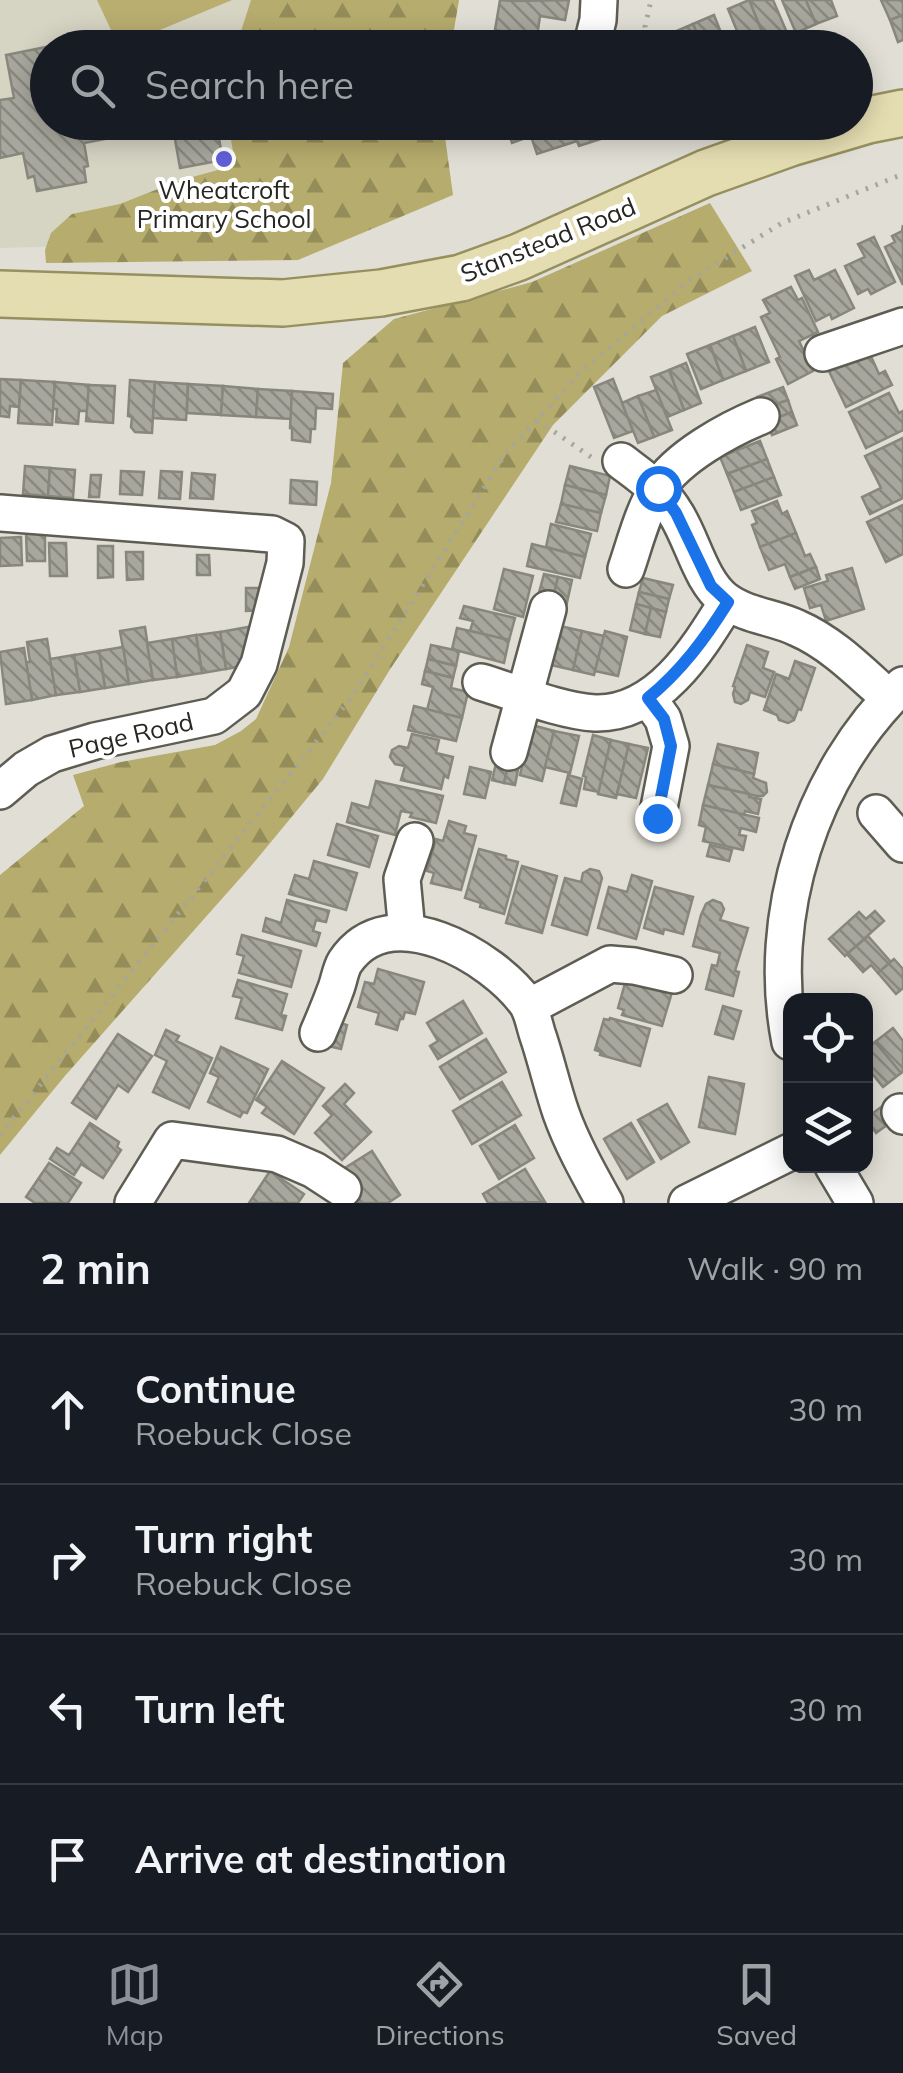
<!DOCTYPE html>
<meta charset="utf-8">
<style>
body{margin:0;font-family:Mulish,sans-serif;background:#242831;color:#f1f3f6}
.controls{position:absolute;right:30px;bottom:30px;display:grid;overflow:hidden;border-radius:20px;box-shadow:0 5px 25px #0003}
.controls button{width:90px;height:90px;display:grid;place-items:center;padding:0;border:0;border-bottom:2px solid #363941;background:#171b24;color:#f1f3f6;font:50px sans-serif}
.stop{position:absolute;width:30px;height:30px;margin:-22px;border:8px solid #1a73e8;border-radius:50%;background:#fff}
.stop.end{background:#1a73e8;border-color:#fff;box-shadow:0 2px 10px #0008}
.list{margin:0;padding:0;list-style:none}
h2{display:flex;justify-content:space-between;align-items:center;height:130px;margin:0;padding:0 40px;font-size:42px}
h2 small{font-size:32px;font-weight:400;color:#9ea1a6}
.list li{display:grid;grid-template-columns:65px 1fr auto;gap:30px;align-items:center;box-sizing:border-box;height:150px;padding:0 40px;border-top:2px solid #363941}
.list b{display:block;font-size:38px;white-space:nowrap}
.list p{margin:0;font-size:32px;white-space:nowrap;color:#9ea1a6}
.list em{font-size:32px;font-style:normal;color:#9ea1a6}
.icon{flex:none;width:55px;height:55px;fill:none;stroke:currentColor;stroke-width:2;stroke-linecap:round;stroke-linejoin:round}
.map{position:relative;flex:none;width:903px;height:1203px;overflow:hidden}
.search{position:absolute;background:#171b24;box-shadow:0 5px 25px #0003;left:30px;right:30px;top:30px;height:110px;display:flex;align-items:center;gap:25px;box-sizing:border-box;padding:0 35px;border-radius:55px;color:#9ea1a6;font-size:38px}
.sheet{height:730px;background:#171b24}
nav{display:flex;justify-content:space-around;align-items:center;box-sizing:border-box;height:140px;border-top:2px solid #363941;background:#171b24;font-size:28px;color:#9ea1a6}
nav a{display:grid;justify-items:center;gap:5px}
nav .on{color:#8c9099}
.map>svg:first-child{display:block}
.built{fill:#d6d4c3}
.forest{fill:url(#forest-firs)}
.park{fill:#b9ae70}
.building{fill:url(#building-back-hatch);stroke:#88877d;stroke-width:2.5}
.lines{fill:none;stroke-linecap:round;stroke-linejoin:round}
.minor-casing{stroke:#5e5d54;stroke-width:40}
.major-casing{stroke:#968f5e;stroke-width:50}
.path{stroke:#a7a69e;stroke-width:5;stroke-dasharray:2.5 8;stroke-linecap:butt}
.minor{stroke:#fff;stroke-width:35}
.major{stroke:#e5ddb2;stroke-width:45}
.route{stroke:#1a73e8;stroke-width:12}
.poi-dot{fill:#615fd8;stroke:#fff;stroke-width:4}
.labels{text-anchor:middle;stroke-width:8;stroke-linejoin:round;paint-order:stroke}
.poi-label{font-size:25px;fill:#262622;stroke:#fff}
.street-label{font-size:25px;fill:#262622;stroke:#fff}
</style>
<div class="map">
<svg width="903" height="1203" viewBox="0 0 903 1203">
<defs>
<pattern id="forest-firs" width="22" height="20" patternUnits="userSpaceOnUse" patternTransform="scale(2.5)"><rect width="22" height="20" fill="#b6ac6d"/><path d="M5 1l3.5 6h-7zM16 11l3.5 6h-7z" fill="#948c59"/></pattern>
<pattern id="building-back-hatch" width="6" height="6" patternUnits="userSpaceOnUse" patternTransform="scale(2.5)"><rect width="6" height="6" fill="#a8a79d"/><path d="M-1 5l2 2M0 0l6 6M5-1l2 2" fill="none" stroke="#898880"/></pattern>
</defs>
<rect width="100%" height="100%" fill="#e1dfd5"/>
<!-- built -->
<path class="built" d="M 0,0 L 459,0 L 451,47 L 48,48 L 48,122 L 443,123 L 453,195 L 355,206 L 242,241 L 0,248 Z"/>
<!-- forest -->
<g class="forest">
<path d="M 251,0 L 459,0 L 451,47 L 236,47 Z"/>
<path d="M 228,123 L 443,123 L 453,195 L 298,260 L 46,263 L 45,250 L 51,233 L 72,214 L 120,204 L 178,181 L 225,168 L 233,151 Z"/>
<path d="M 710,203 L 752,271 L 662,316 L 553,425 L 389,671 L 323,779 L 251,866 L 64,1077 L 0,1155 L 0,875 L 84,806 L 73,775 L 121,762 L 215,745 L 241,731 L 256,719 L 289,647 L 331,483 L 343,363 L 394,319 L 532,282 Z"/>
</g>
<!-- park -->
<path class="park" d="M 97,0 L 232,0 L 119,47 Z"/>
<!-- building -->
<g class="building">
<path d="M 500,0 L 515,1 L 569,0 L 565,20 L 540,16 L 537,37 L 495,30 Z"/>
<path d="M 749,0 L 773,0 L 788,35 L 767,44 Z"/>
<path d="M 749,0 L 767,44 L 759,48 L 744,48 L 728,9 Z"/>
<path d="M 782,0 L 806,0 L 816,24 L 796,33 Z"/>
<path d="M 806,0 L 831,0 L 837,16 L 816,24 Z"/>
<path d="M 881,0 L 903,0 L 903,15 L 890,20 Z"/>
<path d="M 714,15 L 727,48 L 703,48 L 693,24 Z"/>
<path d="M 903,15 L 903,40 L 898,42 L 890,20 Z"/>
<path d="M 693,24 L 703,48 L 678,48 L 672,33 Z"/>
<path d="M 490,39 L 536,43 L 536,48 L 490,48 Z"/>
<path d="M 66,43 L 67,48 L 48,48 L 48,122 L 134,122 L 136,133 L 84,143 L 88,166 L 84,167 L 86,182 L 37,191 L 34,176 L 28,178 L 23,153 L 0,158 L 0,100 L 14,98 L 6,55 Z"/>
<path d="M 172,122 L 216,122 L 223,160 L 180,168 Z"/>
<path d="M 505,122 L 565,122 L 566,125 L 571,122 L 599,122 L 604,138 L 579,146 L 577,141 L 537,154 L 531,136 L 512,143 Z"/>
<path d="M 903,225 L 903,285 L 885,247 L 895,242 L 892,236 L 902,231 Z"/>
<path d="M 874,237 L 895,282 L 871,294 L 868,289 L 858,294 L 845,266 L 865,257 L 858,244 Z"/>
<path d="M 809,270 L 814,280 L 835,270 L 854,308 L 832,319 L 830,314 L 816,321 L 795,276 Z"/>
<path d="M 791,287 L 798,300 L 802,298 L 818,332 L 799,341 L 813,371 L 788,384 L 776,359 L 780,357 L 761,317 L 770,313 L 763,300 Z"/>
<path d="M 755,327 L 769,362 L 746,371 L 733,336 Z"/>
<path d="M 733,336 L 746,371 L 723,380 L 710,345 Z"/>
<path d="M 710,345 L 723,380 L 701,389 L 687,354 Z"/>
<path d="M 869,352 L 879,374 L 885,371 L 892,385 L 846,407 L 829,371 Z"/>
<path d="M 686,363 L 701,403 L 684,410 L 669,370 Z"/>
<path d="M 669,370 L 684,410 L 667,417 L 651,377 Z"/>
<path d="M 0,379 L 21,380 L 19,407 L 10,406 L 9,417 L 0,416 Z"/>
<path d="M 613,379 L 633,431 L 614,438 L 594,387 Z"/>
<path d="M 21,380 L 55,382 L 52,425 L 18,423 Z"/>
<path d="M 130,380 L 155,382 L 152,433 L 135,432 L 131,427 L 132,417 L 128,416 Z"/>
<path d="M 55,382 L 89,385 L 87,411 L 79,411 L 78,424 L 56,422 L 57,409 L 53,409 Z"/>
<path d="M 155,382 L 188,384 L 186,420 L 153,418 Z"/>
<path d="M 188,384 L 223,386 L 221,415 L 187,413 Z"/>
<path d="M 89,385 L 115,386 L 113,423 L 86,421 Z"/>
<path d="M 223,386 L 258,389 L 256,417 L 221,415 Z"/>
<path d="M 783,387 L 788,400 L 762,409 L 757,397 Z"/>
<path d="M 258,389 L 292,391 L 291,419 L 256,417 Z"/>
<path d="M 656,390 L 672,430 L 654,437 L 638,396 Z"/>
<path d="M 292,391 L 333,394 L 332,409 L 316,408 L 315,429 L 311,429 L 310,442 L 292,440 L 292,428 L 290,428 Z"/>
<path d="M 889,393 L 899,413 L 903,411 L 903,430 L 866,448 L 849,412 Z"/>
<path d="M 638,396 L 654,437 L 638,443 L 622,403 Z"/>
<path d="M 788,400 L 792,412 L 767,422 L 762,409 Z"/>
<path d="M 792,412 L 797,425 L 772,435 L 767,422 Z"/>
<path d="M 903,438 L 903,498 L 870,514 L 862,497 L 881,488 L 865,456 Z"/>
<path d="M 760,441 L 767,459 L 727,474 L 720,457 Z"/>
<path d="M 767,459 L 774,477 L 734,492 L 727,474 Z"/>
<path d="M 25,466 L 50,468 L 48,496 L 23,494 Z"/>
<path d="M 570,466 L 610,476 L 606,495 L 565,485 Z"/>
<path d="M 50,468 L 75,470 L 73,498 L 48,496 Z"/>
<path d="M 121,471 L 144,472 L 142,495 L 120,494 Z"/>
<path d="M 161,471 L 182,472 L 180,499 L 159,498 Z"/>
<path d="M 192,473 L 215,475 L 213,499 L 190,498 Z"/>
<path d="M 91,475 L 101,475 L 99,497 L 89,497 Z"/>
<path d="M 774,477 L 781,495 L 741,510 L 734,492 Z"/>
<path d="M 291,480 L 317,482 L 316,505 L 290,503 Z"/>
<path d="M 565,485 L 606,495 L 601,513 L 561,504 Z"/>
<path d="M 777,501 L 782,514 L 787,511 L 796,533 L 760,547 L 752,525 L 757,523 L 752,511 Z"/>
<path d="M 561,504 L 601,513 L 597,531 L 556,522 Z"/>
<path d="M 903,505 L 903,554 L 886,562 L 867,522 Z"/>
<path d="M 551,524 L 591,534 L 585,557 L 546,547 Z"/>
<path d="M 45,531 L 45,561 L 27,561 L 26,532 Z"/>
<path d="M 796,533 L 805,556 L 810,554 L 816,567 L 790,577 L 785,564 L 769,570 L 760,547 Z"/>
<path d="M 21,537 L 22,565 L 0,566 L 0,538 Z"/>
<path d="M 49,543 L 66,543 L 67,576 L 50,576 Z"/>
<path d="M 532,544 L 585,557 L 580,578 L 527,566 Z"/>
<path d="M 98,546 L 113,546 L 113,577 L 98,578 Z"/>
<path d="M 126,552 L 143,552 L 143,579 L 127,580 Z"/>
<path d="M 197,555 L 209,555 L 210,575 L 197,575 Z"/>
<path d="M 816,567 L 820,579 L 795,589 L 790,577 Z"/>
<path d="M 852,568 L 864,609 L 826,621 L 821,605 L 810,608 L 804,588 L 828,581 L 826,575 Z"/>
<path d="M 504,569 L 533,576 L 523,617 L 494,609 Z"/>
<path d="M 544,574 L 558,577 L 552,603 L 537,600 Z"/>
<path d="M 558,577 L 572,580 L 566,607 L 552,603 Z"/>
<path d="M 643,578 L 673,585 L 669,599 L 639,592 Z"/>
<path d="M 246,588 L 263,588 L 264,610 L 246,611 Z"/>
<path d="M 639,592 L 669,599 L 666,612 L 636,604 Z"/>
<path d="M 636,604 L 651,608 L 645,634 L 630,630 Z"/>
<path d="M 464,606 L 515,618 L 509,640 L 470,631 L 473,621 L 460,618 Z"/>
<path d="M 651,608 L 666,612 L 660,637 L 645,634 Z"/>
<path d="M 560,626 L 582,631 L 573,670 L 551,665 Z"/>
<path d="M 145,627 L 153,680 L 129,684 L 120,631 Z"/>
<path d="M 248,627 L 254,664 L 226,669 L 220,632 Z"/>
<path d="M 457,628 L 509,640 L 504,663 L 452,649 Z"/>
<path d="M 582,631 L 604,636 L 594,675 L 573,670 Z"/>
<path d="M 605,631 L 627,637 L 618,676 L 595,671 Z"/>
<path d="M 220,632 L 226,669 L 202,673 L 196,635 Z"/>
<path d="M 196,635 L 202,673 L 177,677 L 172,639 Z"/>
<path d="M 47,639 L 56,695 L 32,700 L 26,662 L 30,662 L 27,642 Z"/>
<path d="M 172,639 L 177,677 L 153,680 L 147,643 Z"/>
<path d="M 431,645 L 459,651 L 456,666 L 428,659 Z"/>
<path d="M 747,645 L 768,652 L 763,668 L 774,672 L 765,697 L 750,692 L 748,700 L 741,704 L 735,702 L 733,694 L 735,687 L 733,686 Z"/>
<path d="M 123,647 L 129,684 L 105,688 L 99,651 Z"/>
<path d="M 24,648 L 32,700 L 6,704 L 0,652 Z"/>
<path d="M 99,651 L 105,688 L 80,692 L 74,655 Z"/>
<path d="M 74,655 L 80,692 L 56,695 L 50,659 Z"/>
<path d="M 428,659 L 456,666 L 453,678 L 425,671 Z"/>
<path d="M 795,661 L 815,668 L 801,710 L 798,709 L 794,720 L 788,723 L 779,720 L 777,715 L 764,710 L 776,674 L 789,679 Z"/>
<path d="M 425,671 L 453,678 L 451,688 L 468,692 L 462,718 L 427,710 L 433,687 L 422,684 Z"/>
<path d="M 414,706 L 462,718 L 456,741 L 408,730 Z"/>
<path d="M 532,725 L 554,731 L 542,781 L 520,775 Z"/>
<path d="M 554,731 L 579,736 L 570,773 L 545,767 Z"/>
<path d="M 412,734 L 439,740 L 436,753 L 453,757 L 448,778 L 444,776 L 441,789 L 401,780 L 405,766 L 395,764 L 390,757 L 392,750 L 399,746 L 408,748 Z"/>
<path d="M 593,735 L 611,740 L 599,792 L 584,789 L 586,777 L 583,776 Z"/>
<path d="M 611,740 L 629,744 L 616,798 L 598,794 Z"/>
<path d="M 629,744 L 648,748 L 636,798 L 617,794 Z"/>
<path d="M 718,744 L 758,753 L 754,774 L 713,764 Z"/>
<path d="M 498,755 L 510,758 L 504,783 L 492,780 Z"/>
<path d="M 510,758 L 520,760 L 515,785 L 504,783 Z"/>
<path d="M 713,764 L 754,774 L 753,778 L 766,783 L 767,792 L 763,796 L 757,796 L 708,785 Z"/>
<path d="M 470,767 L 491,772 L 485,798 L 464,794 Z"/>
<path d="M 568,775 L 582,779 L 576,806 L 561,803 Z"/>
<path d="M 376,781 L 443,796 L 436,823 L 410,817 L 412,813 L 401,811 L 395,835 L 347,822 L 352,803 L 369,808 Z"/>
<path d="M 708,785 L 749,794 L 749,797 L 761,799 L 758,814 L 745,811 L 744,815 L 703,805 Z"/>
<path d="M 703,805 L 759,818 L 756,832 L 741,828 L 739,835 L 746,836 L 743,850 L 703,841 L 706,827 L 699,825 Z"/>
<path d="M 449,821 L 466,826 L 464,833 L 476,836 L 461,890 L 431,883 L 434,873 L 427,871 L 436,839 L 443,841 Z"/>
<path d="M 337,824 L 378,836 L 369,867 L 328,855 Z"/>
<path d="M 710,845 L 732,850 L 729,861 L 707,856 Z"/>
<path d="M 479,849 L 506,856 L 506,859 L 518,862 L 504,914 L 480,907 L 481,903 L 465,898 Z"/>
<path d="M 314,861 L 357,873 L 346,910 L 289,894 L 295,875 L 309,879 Z"/>
<path d="M 522,866 L 557,876 L 542,933 L 506,923 Z"/>
<path d="M 590,869 L 599,871 L 602,878 L 587,935 L 552,925 L 565,878 L 581,882 L 583,873 Z"/>
<path d="M 632,875 L 652,881 L 636,939 L 598,928 L 609,887 L 627,892 Z"/>
<path d="M 655,887 L 693,897 L 683,934 L 664,929 L 663,934 L 644,928 Z"/>
<path d="M 287,900 L 329,911 L 326,922 L 316,920 L 313,931 L 320,933 L 316,946 L 263,931 L 266,918 L 281,923 Z"/>
<path d="M 713,900 L 721,903 L 724,909 L 720,920 L 748,928 L 735,971 L 739,972 L 733,996 L 706,989 L 712,965 L 717,966 L 720,953 L 693,946 L 701,915 L 706,904 Z"/>
<path d="M 875,911 L 884,921 L 845,956 L 829,939 L 859,912 L 866,919 Z"/>
<path d="M 242,935 L 301,951 L 291,987 L 239,973 L 244,956 L 237,954 Z"/>
<path d="M 868,936 L 891,962 L 878,973 L 871,965 L 863,972 L 847,954 Z"/>
<path d="M 894,959 L 903,969 L 903,988 L 896,994 L 878,973 Z"/>
<path d="M 378,969 L 424,982 L 415,1014 L 405,1012 L 403,1019 L 400,1019 L 397,1030 L 376,1024 L 379,1013 L 358,1007 L 365,982 L 374,984 Z"/>
<path d="M 238,980 L 287,994 L 281,1015 L 286,1016 L 282,1030 L 236,1018 L 242,998 L 233,996 Z"/>
<path d="M 626,980 L 673,989 L 662,1026 L 622,1015 L 624,1010 L 618,1008 Z"/>
<path d="M 463,1001 L 482,1033 L 438,1059 L 430,1046 L 438,1041 L 427,1023 Z"/>
<path d="M 723,1006 L 741,1011 L 733,1039 L 715,1034 Z"/>
<path d="M 610,1018 L 650,1029 L 640,1066 L 600,1055 L 601,1052 L 595,1050 L 604,1019 L 609,1020 Z"/>
<path d="M 331,1020 L 347,1025 L 341,1049 L 324,1045 Z"/>
<path d="M 893,1028 L 903,1041 L 903,1071 L 901,1073 L 875,1042 Z"/>
<path d="M 166,1030 L 179,1036 L 176,1041 L 212,1058 L 189,1108 L 153,1092 L 167,1061 L 155,1055 Z"/>
<path d="M 118,1034 L 152,1056 L 128,1092 L 118,1085 L 96,1119 L 72,1103 Z"/>
<path d="M 486,1039 L 506,1072 L 460,1099 L 440,1067 Z"/>
<path d="M 875,1042 L 901,1073 L 883,1087 L 866,1066 L 866,1050 Z"/>
<path d="M 221,1047 L 268,1069 L 247,1113 L 243,1112 L 240,1117 L 208,1102 L 219,1077 L 210,1073 Z"/>
<path d="M 282,1061 L 324,1088 L 294,1134 L 262,1113 L 267,1107 L 256,1100 Z"/>
<path d="M 709,1077 L 744,1084 L 735,1134 L 699,1127 Z"/>
<path d="M 502,1082 L 521,1115 L 472,1144 L 453,1111 Z"/>
<path d="M 345,1084 L 354,1093 L 344,1104 L 371,1132 L 342,1160 L 315,1133 L 332,1115 L 323,1106 Z"/>
<path d="M 667,1104 L 689,1142 L 661,1159 L 638,1120 Z"/>
<path d="M 884,1105 L 894,1120 L 876,1133 L 866,1118 Z"/>
<path d="M 90,1123 L 119,1142 L 117,1147 L 121,1150 L 103,1178 L 81,1164 L 74,1175 L 50,1159 L 57,1148 L 69,1155 Z"/>
<path d="M 631,1123 L 654,1162 L 627,1179 L 604,1139 Z"/>
<path d="M 515,1125 L 534,1158 L 499,1179 L 480,1146 Z"/>
<path d="M 372,1151 L 400,1195 L 388,1203 L 339,1203 L 359,1190 L 345,1168 Z"/>
<path d="M 49,1163 L 81,1183 L 68,1203 L 35,1203 L 26,1197 Z"/>
<path d="M 525,1169 L 545,1202 L 488,1203 L 483,1194 Z"/>
<path d="M 270,1171 L 304,1194 L 298,1203 L 249,1203 Z"/>
</g>
<g class="lines">
<defs>
<g id="minor">
<path d="M 591,48 L 598,20 L 599,0"/>
<path d="M 823,353 L 903,326"/>
<path d="M 621,461 C 642,477 662,490 676,514 C 693,541 700,580 725,600 C 746,616 775,617 797,628 C 832,643 861,673 889,698"/>
<path d="M 0,513 L 272,534 L 286,541 L 285,563 L 259,664 L 244,693 L 214,716 L 95,741 L 52,754 L 26,769 L 0,791"/>
<path d="M 626,569 C 634,546 644,507 658,488 C 678,457 727,430 761,416"/>
<path d="M 481,682 C 514,692 561,711 595,713 C 658,715 698,649 727,602"/>
<path d="M 648,698 L 663,719 L 671,746 L 657,818"/>
<path d="M 509,752 L 548,609"/>
<path d="M 876,813 L 903,844"/>
<path d="M 407,932 L 402,879 L 415,841"/>
<path d="M 529,1007 L 610,964 L 634,966 L 674,975"/>
<path d="M 318,1033 C 324,1019 330,1005 335,991 C 339,982 340,970 345,962 C 389,896 493,956 527,1004 C 532,1012 534,1023 537,1033 C 546,1059 552,1087 561,1113 C 572,1144 589,1174 605,1203"/>
<path d="M 790,1042 C 765,916 811,773 903,685"/>
<path d="M 900,1112 L 903,1116"/>
<path d="M 833,1166 L 855,1203"/>
<path d="M 133,1203 L 172,1140 L 277,1154 L 314,1170 L 343,1189"/>
<path d="M 687,1203 L 790,1152"/>
</g>
<path id="major" d="M 0,294 L 283,303 L 381,293 L 461,278 L 519,257 L 706,173 L 790,143 L 868,120 L 903,113"/>
</defs>
<!-- minor casing -->
<use href="#minor" class="minor-casing"/>
<!-- major casing -->
<use href="#major" class="major-casing"/>
<!-- path -->
<g class="path">
<path d="M 649,48 L 645,27 L 651,0"/>
<path d="M 697,122 L 701,122"/>
<path d="M 537,420 L 591,457"/>
<path d="M 0,1135 L 352,697 L 504,456 L 580,373 L 690,280 L 782,223 L 903,174"/>
</g>
<!-- minor -->
<use href="#minor" class="minor"/>
<!-- major -->
<use href="#major" class="major"/>
</g>
<g class="lines">
<!-- route -->
<path class="route" d="M 657,818 L 671,746 L 664,719 L 648,698 C 681,671 705,639 728,602 L 711,586 L 676,513 L 658,488"/>
</g>
<!-- markers -->
<circle class="poi-dot" cx="224" cy="159" r="10"/>
<g class="labels">
<!-- poi labels -->
<g class="poi-label">
<text x="224" y="199">Wheatcroft<tspan x="224" dy="29">Primary School</tspan></text>
</g>
<!-- street labels -->
<g class="street-label">
<text transform="translate(548 240) rotate(-22)" y="9">Stanstead Road</text>
<text transform="translate(131 735) rotate(-13)" y="9">Page Road</text>
</g>
</g>
</svg>
<div class="controls">
<button><svg class="icon" aria-label="locate" viewBox="0 0 24 24"><circle cx="12" cy="12" r="6"/><path d="M12 2v4M12 18v4M2 12h4M18 12h4"/></svg></button>
<button><svg class="icon" aria-label="layers" viewBox="0 0 24 24"><path d="M12 4l9 5-9 5-9-5zM3 14l9 5 9-5"/></svg></button>
</div>
<div class="stop" style="left:658px;top:488px"></div>
<div class="stop end" style="left:657px;top:818px"></div>
<div class="search"><svg class="icon" aria-label="search" viewBox="0 0 24 24"><circle cx="10" cy="10" r="6"/><path d="M15 15l6 6"/></svg>Search here</div>
</div>
<section class="sheet">
<h2>2 min<small>Walk · 90 m</small></h2>
<ul class="list">
<li><svg class="icon" aria-label="ahead" viewBox="0 0 24 24"><path d="M12 20V5M6 11l6-6 6 6"/></svg><div><b>Continue</b><p>Roebuck Close</p></div><em>30 m</em></li>
<li><svg class="icon" aria-label="right" viewBox="0 0 24 24"><path d="M7 20v-9h11M14 6l5 5-5 5"/></svg><div><b>Turn right</b><p>Roebuck Close</p></div><em>30 m</em></li>
<li><svg class="icon" aria-label="left" viewBox="0 0 24 24"><path d="M17 20v-9H6M10 6l-5 5 5 5"/></svg><div><b>Turn left</b></div><em>30 m</em></li>
<li><svg class="icon" aria-label="arrive" viewBox="0 0 24 24"><path d="M6 21V4h12l-3 4 3 4H6"/></svg><div><b>Arrive at destination</b></div></li>
</ul>
</section>
<nav>
<a class="on"><svg class="icon" aria-label="map" viewBox="0 0 24 24"><path d="M3 6l6-2 6 2 6-2v14l-6 2-6-2-6 2zM9 4v14M15 6v14"/></svg>Map</a>
<a><svg class="icon" aria-label="directions" viewBox="0 0 24 24"><path d="M12 3l9 9-9 9-9-9zM9 14v-3h6M13 9l2 2-2 2"/></svg>Directions</a>
<a><svg class="icon" aria-label="saved" viewBox="0 0 24 24"><path d="M7 4h10v16l-5-4-5 4z"/></svg>Saved</a>
</nav>
